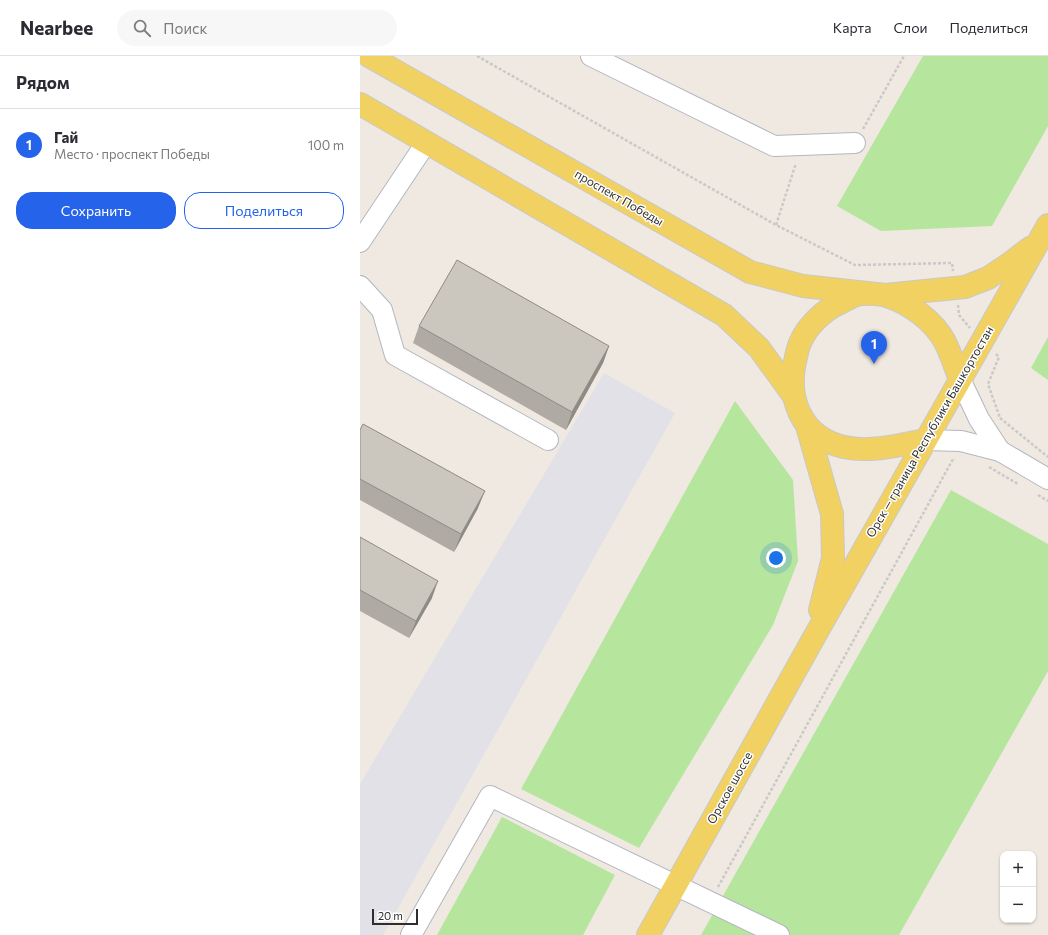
<!DOCTYPE html>
<html lang="ru">
<meta charset="utf-8">
<style>
body{margin:0;font-family:Commissioner,sans-serif;background:#f7f7f7;color:#2b2b33}
.controls{position:absolute;right:12px;bottom:12px;display:grid;overflow:hidden;border-radius:8px;box-shadow:0 1px 3px #0004}
.controls button{width:36px;height:36px;display:grid;place-items:center;padding:0;border:0;border-bottom:1px solid #e1e1e2;background:#fff;color:#2b2b33;font:20px sans-serif}
.scale{position:absolute;left:12px;bottom:10px;width:46px;box-sizing:border-box;padding-left:4px;border:2px solid #2e2e2e;border-top:0;font-size:11px;line-height:14px;white-space:nowrap;color:#2e2e2e;-webkit-text-stroke:3px #fff;paint-order:stroke}
.you{position:absolute;left:416px;top:502px;width:14px;height:14px;margin:-10px;border:3px solid #fff;border-radius:50%;background:#1a73e8;box-shadow:0 0 0 6px #1a73e833}
.badge{display:grid;place-items:center;width:26px;height:26px;border-radius:50%;background:#2563eb;color:#fff;font-size:13px;font-weight:700}
.pin{position:absolute;translate:-50% -33px;filter:drop-shadow(0 1px 2px #0008)}
.pin::after{content:'';position:absolute;top:21px;width:14px;height:12px;background:inherit;clip-path:polygon(0 0,100% 0,50% 100%)}
.list{margin:0;padding:0;list-style:none}
h2{display:flex;justify-content:space-between;align-items:center;height:52px;margin:0;padding:0 16px;font-size:17px}
h2 small{font-size:13px;font-weight:400;color:#7c7c81}
.list li{display:grid;grid-template-columns:26px 1fr auto;gap:12px;align-items:center;box-sizing:border-box;height:72px;padding:0 16px;border-top:1px solid #e1e1e2}
.list b{display:block;font-size:15px;white-space:nowrap}
.list p{margin:0;font-size:13px;white-space:nowrap;color:#7c7c81}
.list em{font-size:13px;font-style:normal;color:#7c7c81}
.actions{display:flex;gap:8px;padding:12px 16px}
.actions a{flex:1;padding:9px 0;border:1px solid #2563eb;border-radius:16px;text-align:center;font-size:14px;color:#2563eb}
.actions .main{background:#2563eb;color:#fff}
.icon{flex:none;width:22px;height:22px;fill:none;stroke:currentColor;stroke-width:2;stroke-linecap:round;stroke-linejoin:round}
.map{position:relative;flex:none;width:688px;height:879px;overflow:hidden}
header{display:flex;align-items:center;gap:24px;box-sizing:border-box;height:56px;padding:0 20px;background:#fff;border-bottom:1px solid #e1e1e2}
header strong{font-size:19px}
nav{display:flex;gap:22px;margin-inline-start:auto;font-size:14px}
.search{width:280px;height:36px;background:#f7f7f7;display:flex;align-items:center;gap:10px;box-sizing:border-box;padding:0 14px;border-radius:22px;color:#7c7c81;font-size:15px}
main{display:flex}
aside{flex:1;background:#fff}
.map>svg:first-child{display:block}
.industrial{fill:#e3e1e8}
.green{fill:#b6e59e}
.lines{fill:none;stroke-linecap:round;stroke-linejoin:round}
.minor-casing{stroke:#b4b7c1;stroke-width:22}
.major-casing{stroke:#c9c9c9;stroke-width:24}
.path{stroke:#c9c9c9;stroke-width:2.5;stroke-dasharray:3 2;stroke-linecap:butt}
.minor{stroke:#fff;stroke-width:20}
.major{stroke:#f2d163;stroke-width:22}
.wall{fill:#afaba4}
.shaded-wall{fill:#8e8b86}
.building{fill:#cbc7bf;stroke:#8e8b86}
.labels{text-anchor:middle;stroke-width:3;stroke-linejoin:round;paint-order:stroke}
.street-label{font-size:12px;fill:#2e2e2e;stroke:#fff}
</style>
<header>
<strong>Nearbee</strong>
<div class="search"><svg class="icon" aria-label="search" viewBox="0 0 24 24"><circle cx="10" cy="10" r="6"/><path d="M15 15l6 6"/></svg>Поиск</div>
<nav><a>Карта</a><a>Слои</a><a>Поделиться</a></nav>
</header>
<main>
<aside>
<h2>Рядом<small></small></h2>
<ul class="list">
<li><span class="badge">1</span><div><b>Гай</b><p>Место · проспект Победы</p></div><em>100 m</em></li>
</ul>
<div class="actions"><a class="main">Сохранить</a><a>Поделиться</a></div>
</aside>
<div class="map">
<svg width="688" height="879" viewBox="0 0 688 879">
<rect width="100%" height="100%" fill="#efe9e1"/>
<!-- industrial -->
<path class="industrial" d="M 244,317 L 315,357 L 23,879 L 0,879 L 0,728 Z"/>
<!-- green -->
<g class="green">
<path d="M 563,0 L 688,0 L 688,70 L 632,170 L 521,175 L 477,150 Z"/>
<path d="M 688,281 L 688,324 L 671,312 Z"/>
<path d="M 375,345 L 433,424 L 438,505 L 413,569 L 279,792 L 161,733 Z"/>
<path d="M 591,434 L 688,488 L 688,615 L 539,879 L 341,879 Z"/>
<path d="M 142,761 L 255,819 L 223,879 L 77,879 Z"/>
</g>
<g class="lines">
<defs>
<g id="minor">
<path d="M 231,0 L 414,90 L 495,87"/>
<path d="M 0,186 L 66,87"/>
<path d="M 0,230 L 22,254 L 35,299 L 188,384"/>
<path d="M 600,323 L 619,363 L 640,395"/>
<path d="M 565,384 L 601,385 L 640,395 L 688,423"/>
<path d="M 51,879 L 130,740 L 419,879"/>
</g>
<g id="major">
<path d="M 9,0 L 390,216 L 443,230 L 525,239 L 605,231 L 628,222 L 649,208 L 670,192"/>
<path d="M 0,48 L 364,259 L 399,292 L 433,339"/>
<path d="M 447,370 L 472,458 L 473,502 L 460,554"/>
<path d="M 565,384 C 540,389 510,397 484,391 C 440,381 426,341 436,301 C 437,297 438,291 440,287 C 447,270 464,254 480,247 C 486,244 493,239 500,238 C 507,238 520,237 527,240 C 549,247 574,265 585,286 C 591,298 595,311 600,323"/>
<path d="M 288,879 L 452,585 L 688,169"/>
</g>
</defs>
<!-- minor casing -->
<use href="#minor" class="minor-casing"/>
<!-- major casing -->
<use href="#major" class="major-casing"/>
<!-- path -->
<g class="path">
<path d="M 117,0 L 416,169 L 495,209 L 592,207 L 593,215"/>
<path d="M 503,73 L 544,0"/>
<path d="M 416,169 L 436,107"/>
<path d="M 598,249 L 599,259 L 610,272"/>
<path d="M 636,298 L 639,301 L 628,328 L 640,362"/>
<path d="M 640,362 L 688,401"/>
<path d="M 629,411 L 658,428"/>
<path d="M 678,439 L 688,445"/>
<path d="M 358,831 L 593,403 L 595,403"/>
</g>
<!-- minor -->
<use href="#minor" class="minor"/>
<!-- major -->
<use href="#major" class="major"/>
</g>
<!-- wall -->
<g class="wall">
<path d="M 59,270 L 249,290 L 243,307 L 206,374 L 53,287 Z"/>
<path d="M 0,374 L 118,452 L 94,496 L 0,444 Z"/>
<path d="M 0,481 L 72,542 L 49,582 L 0,555 Z"/>
</g>
<!-- shaded-wall -->
<g class="shaded-wall">
<path d="M 249,290 L 243,307 L 206,374 L 212,356 Z"/>
<path d="M 125,435 L 118,452 L 94,496 L 101,478 Z"/>
<path d="M 78,525 L 72,542 L 49,582 L 56,565 Z"/>
</g>
<!-- building -->
<g class="building">
<path d="M 97,204 L 249,290 L 212,356 L 59,270 Z"/>
<path d="M 3,368 L 125,435 L 101,478 L 0,423 L 0,374 Z"/>
<path d="M 0,481 L 78,525 L 56,565 L 0,534 Z"/>
</g>
<g class="labels">
<!-- street labels -->
<g class="street-label">
<text transform="translate(259 142) rotate(30)" y="4">проспект Победы</text>
<text transform="translate(570 376) rotate(-60)" y="4">Орск — граница Республики Башкортостан</text>
<text transform="translate(370 732) rotate(-61)" y="4">Орское шоссе</text>
</g>
</g>
</svg>
<div class="controls">
<button>+</button>
<button>−</button>
</div>
<div class="scale">20 m</div>
<div class="you"></div>
<div class="pin badge" style="left:514px;top:308px">1</div>
</div>
</main>
